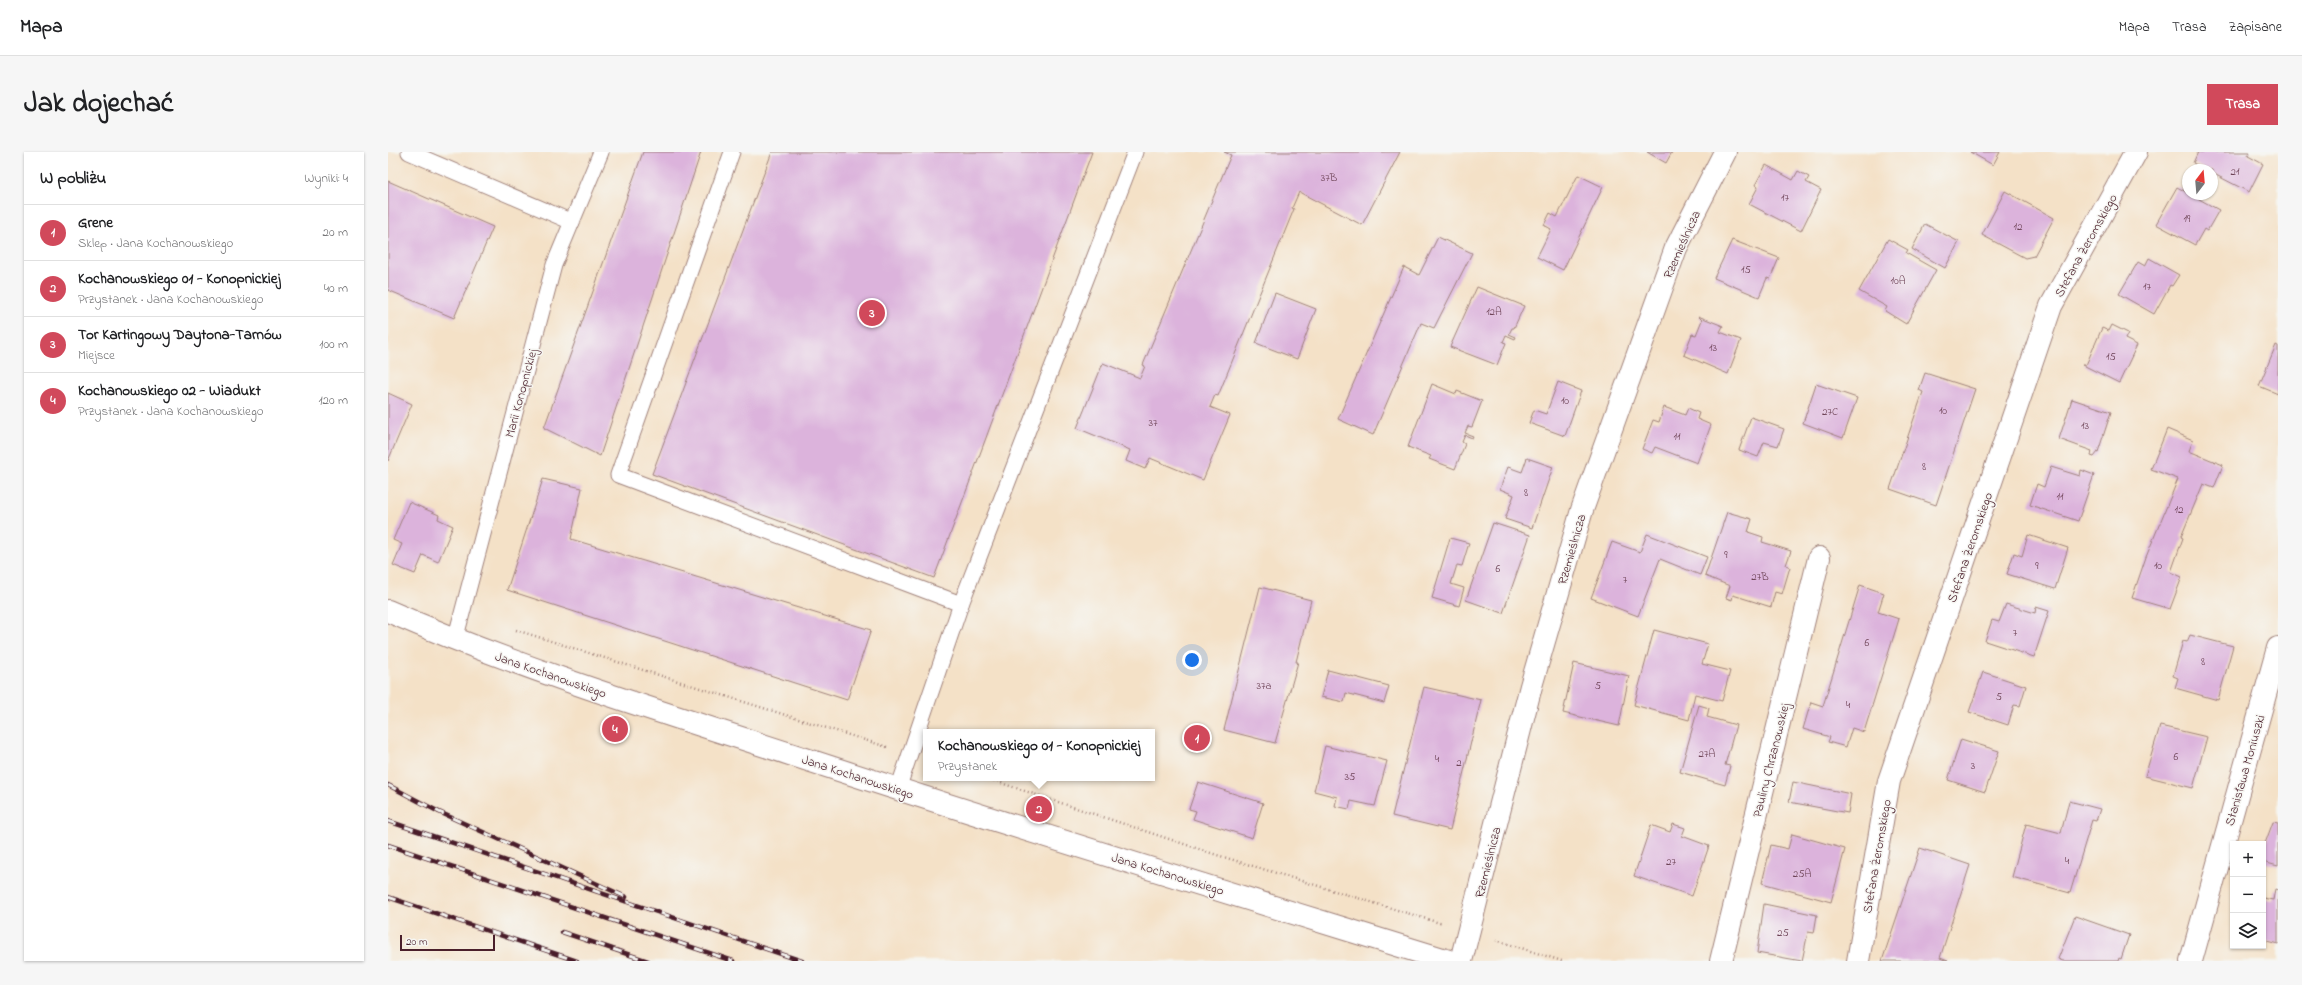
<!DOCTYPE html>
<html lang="pl">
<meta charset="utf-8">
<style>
body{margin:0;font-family:"Indie Flower",sans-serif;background:#f6f6f6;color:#202124}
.controls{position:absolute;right:12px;bottom:12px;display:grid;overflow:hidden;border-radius:0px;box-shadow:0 1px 3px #0004}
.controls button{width:36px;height:36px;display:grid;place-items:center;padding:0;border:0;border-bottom:1px solid #e0e0e0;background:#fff;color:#202124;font:20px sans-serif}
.compass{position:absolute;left:1794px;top:12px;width:36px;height:36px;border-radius:50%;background:#fff;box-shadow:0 1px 3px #0004;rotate:16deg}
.scale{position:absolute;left:12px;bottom:10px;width:95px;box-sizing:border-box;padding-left:4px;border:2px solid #4a1f2b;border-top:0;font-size:11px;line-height:14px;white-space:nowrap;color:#4a1f2b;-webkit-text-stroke:3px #f6f6f2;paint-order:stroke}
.you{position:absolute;left:804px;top:508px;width:14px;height:14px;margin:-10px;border:3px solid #fff;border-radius:50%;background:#1a73e8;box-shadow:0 0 0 6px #1a73e833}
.badge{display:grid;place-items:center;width:26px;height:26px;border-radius:50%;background:#d1495b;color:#fff;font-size:13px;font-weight:700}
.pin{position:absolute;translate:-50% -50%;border:2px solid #fff;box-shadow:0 1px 4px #0006}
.popup{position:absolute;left:535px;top:577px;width:232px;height:52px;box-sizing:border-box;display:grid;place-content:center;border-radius:0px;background:#fff;filter:drop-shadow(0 1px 3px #0005);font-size:13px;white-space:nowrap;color:#757577}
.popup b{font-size:15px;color:#202124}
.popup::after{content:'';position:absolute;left:50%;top:100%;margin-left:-8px;border:8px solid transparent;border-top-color:#fff}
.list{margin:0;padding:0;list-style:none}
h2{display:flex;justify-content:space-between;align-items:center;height:52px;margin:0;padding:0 16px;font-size:17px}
h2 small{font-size:13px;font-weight:400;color:#757577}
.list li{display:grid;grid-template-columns:26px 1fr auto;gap:12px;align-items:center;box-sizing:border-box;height:56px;padding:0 16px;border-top:1px solid #e0e0e0}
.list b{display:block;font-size:15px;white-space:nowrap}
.list p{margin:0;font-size:13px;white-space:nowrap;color:#757577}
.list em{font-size:13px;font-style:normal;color:#757577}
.icon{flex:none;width:22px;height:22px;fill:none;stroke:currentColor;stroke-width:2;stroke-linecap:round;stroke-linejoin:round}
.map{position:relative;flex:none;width:1890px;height:809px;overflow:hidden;border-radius:0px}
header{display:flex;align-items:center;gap:24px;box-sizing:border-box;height:56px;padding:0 20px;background:#fff;border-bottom:1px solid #e0e0e0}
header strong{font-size:19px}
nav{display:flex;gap:22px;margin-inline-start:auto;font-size:14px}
.intro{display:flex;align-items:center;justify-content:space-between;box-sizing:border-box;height:96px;padding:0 24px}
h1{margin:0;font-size:28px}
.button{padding:10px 18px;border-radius:0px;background:#d1495b;color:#fff;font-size:14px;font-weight:700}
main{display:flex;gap:24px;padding:0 24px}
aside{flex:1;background:#fff;border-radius:0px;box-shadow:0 1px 3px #0004}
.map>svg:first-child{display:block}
.building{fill:#dcb3dc}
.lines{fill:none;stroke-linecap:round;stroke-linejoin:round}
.service-casing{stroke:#9f8079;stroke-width:17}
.minor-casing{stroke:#9f8079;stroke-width:24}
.tertiary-casing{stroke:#9f8079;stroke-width:24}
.path{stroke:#9f8079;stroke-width:2.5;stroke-dasharray:1 3;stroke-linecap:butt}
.service{stroke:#fff;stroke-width:15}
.minor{stroke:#fff;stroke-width:22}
.tertiary{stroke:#fff;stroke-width:22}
.rail-casing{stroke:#4a1f2b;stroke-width:4.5}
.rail{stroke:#f6f6f2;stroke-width:3;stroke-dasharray:9;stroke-linecap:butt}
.labels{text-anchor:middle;stroke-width:3;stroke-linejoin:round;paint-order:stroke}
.number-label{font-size:11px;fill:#6e4457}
.street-label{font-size:13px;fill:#4a1f2b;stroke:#f6f6f2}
</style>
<header>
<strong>Mapa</strong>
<nav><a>Mapa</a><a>Trasa</a><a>Zapisane</a></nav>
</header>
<div class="intro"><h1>Jak dojechać</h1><a class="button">Trasa</a></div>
<main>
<aside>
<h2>W pobliżu<small>Wyniki: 4</small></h2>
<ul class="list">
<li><span class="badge">1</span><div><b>Grene</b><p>Sklep · Jana Kochanowskiego</p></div><em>20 m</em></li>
<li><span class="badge">2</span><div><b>Kochanowskiego 01 - Konopnickiej</b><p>Przystanek · Jana Kochanowskiego</p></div><em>40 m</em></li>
<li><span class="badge">3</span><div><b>Tor Kartingowy Daytona-Tarnów</b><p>Miejsce</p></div><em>100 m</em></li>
<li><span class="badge">4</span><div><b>Kochanowskiego 02 - Wiadukt</b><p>Przystanek · Jana Kochanowskiego</p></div><em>120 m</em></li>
</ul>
</aside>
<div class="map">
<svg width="1890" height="809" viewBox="0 0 1890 809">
<rect width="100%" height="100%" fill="#f6f6f2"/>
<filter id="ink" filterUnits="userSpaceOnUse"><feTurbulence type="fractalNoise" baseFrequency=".025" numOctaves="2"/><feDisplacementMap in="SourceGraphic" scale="8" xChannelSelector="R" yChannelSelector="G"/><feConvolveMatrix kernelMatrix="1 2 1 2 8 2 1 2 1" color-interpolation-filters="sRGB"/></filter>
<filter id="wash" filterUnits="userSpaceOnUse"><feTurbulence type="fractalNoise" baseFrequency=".012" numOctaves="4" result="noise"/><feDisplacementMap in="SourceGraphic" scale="16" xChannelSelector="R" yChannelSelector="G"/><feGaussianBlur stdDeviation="0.9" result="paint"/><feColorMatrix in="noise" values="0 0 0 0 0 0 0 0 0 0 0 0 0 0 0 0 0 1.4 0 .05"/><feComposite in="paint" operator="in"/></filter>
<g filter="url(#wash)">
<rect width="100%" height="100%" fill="#f4e1c7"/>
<g id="blocks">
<!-- building -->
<g class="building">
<path d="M 255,0 L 313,0 L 212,304 L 156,276 Z"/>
<path d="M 384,0 L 704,0 L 546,426 L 264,322 Z"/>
<path d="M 836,0 L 1012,0 L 974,73 L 911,40 L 904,56 L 906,57 L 830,244 L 827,243 L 822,255 L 842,263 L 815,328 L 762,306 L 757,317 L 738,309 L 742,298 L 689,276 L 715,211 L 752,226 L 757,214 L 755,213 L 843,3 Z"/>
<path d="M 1259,0 L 1284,0 L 1278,11 Z"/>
<path d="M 1582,0 L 1612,0 L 1605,13 Z"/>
<path d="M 1810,0 L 1862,0 L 1860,4 L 1875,12 L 1861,40 L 1824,21 L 1824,18 L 1818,18 L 1805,11 Z"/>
<path d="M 1378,13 L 1405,28 L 1410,19 L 1421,25 L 1418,30 L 1433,38 L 1413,79 L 1361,52 L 1370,35 L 1367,33 Z"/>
<path d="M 1190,23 L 1215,35 L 1175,118 L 1149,105 L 1163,77 L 1156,73 L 1162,61 L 1169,65 Z"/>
<path d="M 0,29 L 105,75 L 66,166 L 0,138 Z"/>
<path d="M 1789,35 L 1831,58 L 1819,79 L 1816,77 L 1807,93 L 1768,72 Z"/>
<path d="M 1617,39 L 1666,66 L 1646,104 L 1637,106 L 1594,83 Z"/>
<path d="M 1537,72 L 1571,90 L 1557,116 L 1524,97 Z"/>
<path d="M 1050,85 L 1084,101 L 1046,176 L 1033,171 L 985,283 L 950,267 L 1016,115 L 1031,123 Z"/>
<path d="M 1500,87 L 1520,98 L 1518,101 L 1548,118 L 1518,172 L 1497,159 L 1499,155 L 1471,139 Z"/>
<path d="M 1344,88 L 1391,106 L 1382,127 L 1379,126 L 1371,145 L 1326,126 Z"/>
<path d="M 1761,106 L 1791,123 L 1784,134 L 1782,133 L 1766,162 L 1731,142 L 1750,110 L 1757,114 Z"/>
<path d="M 1089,135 L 1136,154 L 1126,176 L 1124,176 L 1121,182 L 1128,185 L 1127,187 L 1118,183 L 1115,190 L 1118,191 L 1109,213 L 1062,195 Z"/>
<path d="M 887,141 L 928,157 L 909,207 L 868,191 Z"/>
<path d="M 1310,164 L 1335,174 L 1332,180 L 1353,188 L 1340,222 L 1296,203 L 1304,182 L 1308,183 L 1314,168 Z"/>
<path d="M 1724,173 L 1740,181 L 1737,187 L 1749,193 L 1731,231 L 1695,213 L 1698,213 L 1714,176 L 1721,179 Z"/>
<path d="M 1888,193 L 1890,194 L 1890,242 L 1871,234 Z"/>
<path d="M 1537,221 L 1587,237 L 1548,353 L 1502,337 L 1535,240 L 1531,238 Z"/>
<path d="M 1170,230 L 1193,239 L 1177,284 L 1141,271 L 1146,258 L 1158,262 Z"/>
<path d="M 1044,232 L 1068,242 L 1069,239 L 1094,249 L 1084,275 L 1080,274 L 1077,281 L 1085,284 L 1084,286 L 1077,283 L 1074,290 L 1077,292 L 1067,317 L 1041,307 L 1043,304 L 1020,295 Z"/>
<path d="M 1428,232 L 1469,246 L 1455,286 L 1415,271 Z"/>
<path d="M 0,241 L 24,252 L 0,309 Z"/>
<path d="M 1684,247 L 1723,260 L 1710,300 L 1706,305 L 1703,304 L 1704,299 L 1671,287 Z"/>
<path d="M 1276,255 L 1297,263 L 1300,256 L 1311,261 L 1309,267 L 1323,273 L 1309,311 L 1267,295 L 1264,301 L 1254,297 L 1265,268 L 1271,270 Z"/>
<path d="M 1363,265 L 1396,277 L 1390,294 L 1376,290 L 1370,305 L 1351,298 Z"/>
<path d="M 1779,277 L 1805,288 L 1801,299 L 1835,313 L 1826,336 L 1815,332 L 1793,385 L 1795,386 L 1783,420 L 1794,425 L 1782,457 L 1744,446 L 1758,405 L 1790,327 L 1763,317 Z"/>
<path d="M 1139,306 L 1165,315 L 1144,376 L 1117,367 L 1126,343 L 1112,337 L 1120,315 L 1134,320 Z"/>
<path d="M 1663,315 L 1692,324 L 1693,318 L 1706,323 L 1690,369 L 1642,353 L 1649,332 L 1656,335 Z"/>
<path d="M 155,327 L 194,336 L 183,387 L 483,478 L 459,548 L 119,438 Z"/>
<path d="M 21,350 L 51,363 L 50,367 L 65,374 L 50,410 L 35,403 L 27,422 L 5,413 L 14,392 L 5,388 Z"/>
<path d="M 1339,360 L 1364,367 L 1360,380 L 1375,385 L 1374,390 L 1403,399 L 1398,413 L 1402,415 L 1394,442 L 1387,440 L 1383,455 L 1345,443 L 1344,448 L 1338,446 L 1342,434 L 1317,424 Z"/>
<path d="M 1105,371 L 1142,383 L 1115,461 L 1078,448 Z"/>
<path d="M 1259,382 L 1319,405 L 1312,423 L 1272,407 L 1250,464 L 1203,446 L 1224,390 L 1252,400 Z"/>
<path d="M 1640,383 L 1680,396 L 1667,437 L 1619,422 L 1626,401 L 1634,404 Z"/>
<path d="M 1062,386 L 1081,391 L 1074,414 L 1069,413 L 1063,432 L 1076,436 L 1071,454 L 1044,446 Z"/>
<path d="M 1472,433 L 1496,441 L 1490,460 L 1511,467 L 1476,580 L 1464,576 L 1458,595 L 1440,590 L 1442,585 L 1415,577 L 1423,550 L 1435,554 Z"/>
<path d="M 872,435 L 923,448 L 908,510 L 910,510 L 887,591 L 836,578 Z"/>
<path d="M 1618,452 L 1647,461 L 1648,455 L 1661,459 L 1646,505 L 1597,489 L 1604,468 L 1611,470 Z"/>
<path d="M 1266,478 L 1320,492 L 1314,512 L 1342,519 L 1334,549 L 1307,542 L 1301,568 L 1246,553 Z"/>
<path d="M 1802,483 L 1845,494 L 1830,548 L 1787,536 L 1790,526 L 1785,524 L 1795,489 L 1799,490 Z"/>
<path d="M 1186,511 L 1241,524 L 1231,574 L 1175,561 Z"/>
<path d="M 940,518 L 1001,534 L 996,551 L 958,541 L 956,550 L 933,545 Z"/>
<path d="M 1595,520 L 1638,534 L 1632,554 L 1626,553 L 1620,573 L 1581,560 Z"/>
<path d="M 1036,535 L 1093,548 L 1062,678 L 1004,664 Z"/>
<path d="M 1311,553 L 1321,556 L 1319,565 L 1348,573 L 1337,613 L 1342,614 L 1337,633 L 1292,620 Z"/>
<path d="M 1772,574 L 1819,585 L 1805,636 L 1757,624 Z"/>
<path d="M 1573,587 L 1611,599 L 1597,640 L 1560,628 Z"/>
<path d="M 937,594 L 999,609 L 987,654 L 963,649 L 961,657 L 947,654 L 949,645 L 926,639 Z"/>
<path d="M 810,630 L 875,651 L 864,686 L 805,667 L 808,659 L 801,657 Z"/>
<path d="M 1405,630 L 1463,642 L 1460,661 L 1401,650 Z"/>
<path d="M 1681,649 L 1712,657 L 1708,669 L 1704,668 L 1682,741 L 1624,725 L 1638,672 L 1673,681 Z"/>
<path d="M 1885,670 L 1890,671 L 1890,714 L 1875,710 L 1875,697 Z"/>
<path d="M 1285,672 L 1297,676 L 1294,684 L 1321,694 L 1304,744 L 1246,724 L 1263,673 L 1282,680 Z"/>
<path d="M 1404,682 L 1457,697 L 1443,750 L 1374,731 L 1383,693 L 1400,697 Z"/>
<path d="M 1532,696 L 1582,713 L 1552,806 L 1560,809 L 1494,809 Z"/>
<path d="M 1887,737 L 1890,738 L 1890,792 L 1875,788 L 1875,746 L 1885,748 Z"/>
<path d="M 1376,752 L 1429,763 L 1426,781 L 1420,780 L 1414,809 L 1369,801 Z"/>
<path d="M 1687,764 L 1741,783 L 1733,807 L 1731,806 L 1730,809 L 1675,809 L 1670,807 Z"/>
</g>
</g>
</g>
<g filter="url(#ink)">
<use href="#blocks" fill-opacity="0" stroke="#9f8079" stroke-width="1"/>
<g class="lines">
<defs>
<g id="service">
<path d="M 21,0 L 184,70"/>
<path d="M 344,0 L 230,323 L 573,452 L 510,637"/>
<path d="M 573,452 L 747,0"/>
<path d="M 67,488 L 166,113 L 213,0"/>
</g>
<g id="minor">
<path d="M 1073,809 L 1143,534 L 1194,358 L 1288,96 L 1337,0"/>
<path d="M 1333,809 L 1431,406"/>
<path d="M 1470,809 L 1501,629 L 1663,154 L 1748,0"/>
<path d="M 1803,809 L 1890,496"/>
</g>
<path id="tertiary" d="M 0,459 C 130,516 267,558 402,602 C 621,674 841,741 1061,809"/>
</defs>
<!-- service casing -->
<use href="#service" class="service-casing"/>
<!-- minor casing -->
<use href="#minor" class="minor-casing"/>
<!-- tertiary casing -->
<use href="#tertiary" class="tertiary-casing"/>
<!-- path -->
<g class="path">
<path d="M 128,478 L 499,595"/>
<path d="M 598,626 L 829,703 L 1055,772"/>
<path d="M 1108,788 L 1174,809"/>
</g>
<!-- service -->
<use href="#service" class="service"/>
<!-- minor -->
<use href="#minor" class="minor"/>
<!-- tertiary -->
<use href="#tertiary" class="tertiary"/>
<defs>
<g id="rail">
<path d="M 0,633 L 51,660 L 238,745"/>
<path d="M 0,669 L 414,809"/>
<path d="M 0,693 L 345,809"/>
<path d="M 0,745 L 189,809"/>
<path d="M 174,780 L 260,809"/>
</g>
</defs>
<!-- rail casing -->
<use href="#rail" class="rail-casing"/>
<!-- rail -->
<use href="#rail" class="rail"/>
</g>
</g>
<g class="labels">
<!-- number labels -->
<g class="number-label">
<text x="1847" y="23">21</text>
<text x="941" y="29">37B</text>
<text x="1397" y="49">17</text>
<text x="1799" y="70">19</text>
<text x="1630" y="78">12</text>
<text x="1358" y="121">15</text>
<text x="1510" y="132">10A</text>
<text x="1759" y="138">17</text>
<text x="1106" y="163">12A</text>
<text x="1325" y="199">13</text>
<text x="1723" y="208">15</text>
<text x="1177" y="252">10</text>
<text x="1555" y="262">10</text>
<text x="1442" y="263">27C</text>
<text x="765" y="274">37</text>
<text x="1697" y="277">13</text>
<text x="1289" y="288">11</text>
<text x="1536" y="318">8</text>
<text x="1138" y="344">8</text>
<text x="1672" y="348">11</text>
<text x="1791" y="361">12</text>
<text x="1338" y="406">9</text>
<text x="1649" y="417">9</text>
<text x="1770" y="417">10</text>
<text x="1110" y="420">6</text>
<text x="1372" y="428">27B</text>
<text x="1237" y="431">7</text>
<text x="1627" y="484">7</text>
<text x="1479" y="494">6</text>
<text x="1815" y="513">8</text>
<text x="876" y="537">37a</text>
<text x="1210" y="537">5</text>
<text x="1611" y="548">5</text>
<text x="1460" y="556">4</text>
<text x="1319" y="605">27A</text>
<text x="1788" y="608">6</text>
<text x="1049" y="610">4</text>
<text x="1071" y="614">2</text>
<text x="1585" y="617">3</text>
<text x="962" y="628">35</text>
<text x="1679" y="712">4</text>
<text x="1283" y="713">27</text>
<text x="1414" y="725">25A</text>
<text x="1395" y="784">25</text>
</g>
<!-- street labels -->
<g class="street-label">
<text transform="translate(1293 92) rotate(-66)" y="5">Rzemieślnicza</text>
<text transform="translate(1697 93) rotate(-61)" y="5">Stefana Żeromskiego</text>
<text transform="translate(132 241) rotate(-75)" y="5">Marii Konopnickiej</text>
<text transform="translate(1581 395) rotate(-71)" y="5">Stefana Żeromskiego</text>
<text transform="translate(1183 397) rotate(-74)" y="5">Rzemieślnicza</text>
<text transform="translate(163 522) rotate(19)" y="5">Jana Kochanowskiego</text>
<text transform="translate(1382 608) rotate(-76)" y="5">Pauliny Chrzanowskiej</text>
<text transform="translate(1856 618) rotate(-74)" y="5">Stanisława Moniuszki</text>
<text transform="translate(470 624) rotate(18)" y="5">Jana Kochanowskiego</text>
<text transform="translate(1488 704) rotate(-80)" y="5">Stefana Żeromskiego</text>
<text transform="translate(1099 710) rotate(-76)" y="5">Rzemieślnicza</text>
<text transform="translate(780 721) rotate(17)" y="5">Jana Kochanowskiego</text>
</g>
</g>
</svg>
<div class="controls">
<button>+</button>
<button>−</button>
<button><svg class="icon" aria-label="layers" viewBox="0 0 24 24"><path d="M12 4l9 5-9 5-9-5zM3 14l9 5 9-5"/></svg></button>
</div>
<svg class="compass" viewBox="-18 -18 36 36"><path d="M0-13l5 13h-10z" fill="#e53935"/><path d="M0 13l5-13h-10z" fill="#757577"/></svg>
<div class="scale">20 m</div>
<div class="you"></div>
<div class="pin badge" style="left:809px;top:586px">1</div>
<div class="pin badge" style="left:651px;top:657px">2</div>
<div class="popup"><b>Kochanowskiego 01 - Konopnickiej</b>Przystanek</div>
<div class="pin badge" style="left:484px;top:161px">3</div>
<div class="pin badge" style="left:227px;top:577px">4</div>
</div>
</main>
